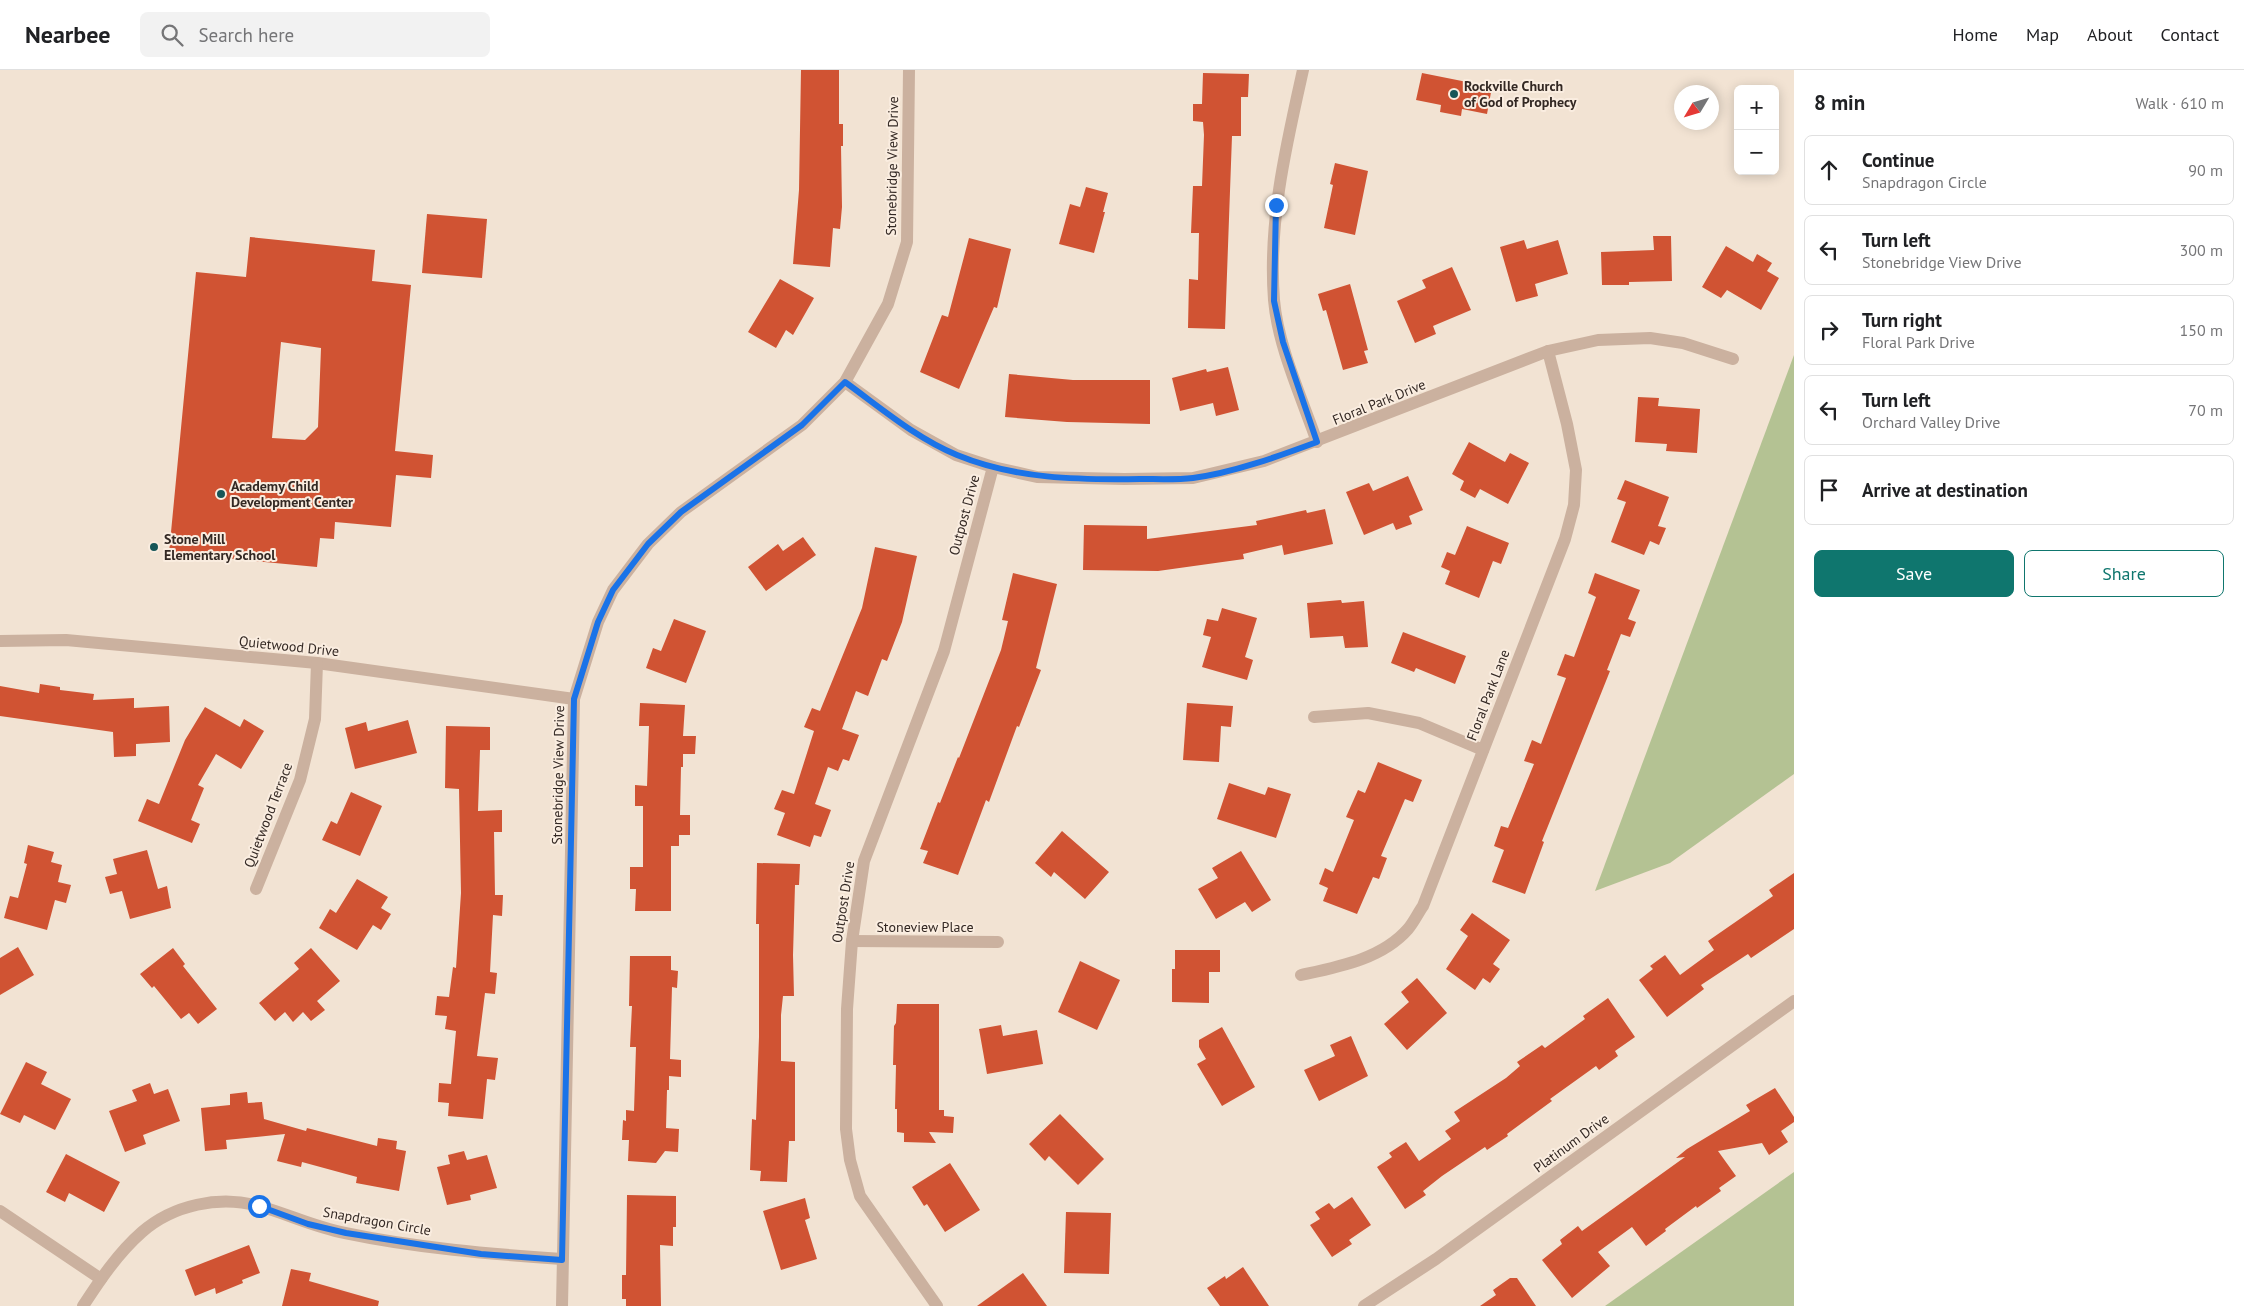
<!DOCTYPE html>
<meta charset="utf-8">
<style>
body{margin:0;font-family:"PT Sans",sans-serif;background:#f2f2f2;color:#202124}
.controls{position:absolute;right:15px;top:15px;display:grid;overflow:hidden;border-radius:8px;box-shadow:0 2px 12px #0003}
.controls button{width:45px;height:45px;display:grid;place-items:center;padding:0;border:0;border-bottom:1px solid #e0e0e0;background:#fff;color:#202124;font:25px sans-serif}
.compass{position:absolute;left:1674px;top:15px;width:45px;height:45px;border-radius:50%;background:#fff;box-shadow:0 2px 12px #0003;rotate:232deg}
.stop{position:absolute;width:15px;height:15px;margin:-11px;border:4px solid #1a73e8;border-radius:50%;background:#fff}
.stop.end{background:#1a73e8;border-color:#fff;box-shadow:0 1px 5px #0008}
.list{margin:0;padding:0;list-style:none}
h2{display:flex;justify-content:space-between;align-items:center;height:65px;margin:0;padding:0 20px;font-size:21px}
h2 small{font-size:16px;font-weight:400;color:#757577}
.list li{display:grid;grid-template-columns:32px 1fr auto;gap:15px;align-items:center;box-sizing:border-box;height:70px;margin:0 10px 10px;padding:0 10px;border:1px solid #e0e0e0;border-radius:8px}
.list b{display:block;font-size:19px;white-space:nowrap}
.list p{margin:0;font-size:16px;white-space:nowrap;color:#757577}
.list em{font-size:16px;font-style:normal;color:#757577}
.actions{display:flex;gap:10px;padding:15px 20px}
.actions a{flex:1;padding:11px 0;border:1px solid #0f766e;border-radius:8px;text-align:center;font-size:18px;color:#0f766e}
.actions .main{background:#0f766e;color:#fff}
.icon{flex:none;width:28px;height:28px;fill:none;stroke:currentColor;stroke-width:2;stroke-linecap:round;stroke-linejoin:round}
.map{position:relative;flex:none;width:1794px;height:1236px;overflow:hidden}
header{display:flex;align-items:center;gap:30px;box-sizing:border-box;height:70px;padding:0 25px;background:#fff;border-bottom:1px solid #e0e0e0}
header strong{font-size:24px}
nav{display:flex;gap:28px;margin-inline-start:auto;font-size:18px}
.search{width:350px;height:45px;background:#f2f2f2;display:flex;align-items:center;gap:12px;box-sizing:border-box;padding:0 18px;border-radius:8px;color:#757577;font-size:19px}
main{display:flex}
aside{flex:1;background:#fff}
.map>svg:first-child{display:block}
.green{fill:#b4c293}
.building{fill:#d05333;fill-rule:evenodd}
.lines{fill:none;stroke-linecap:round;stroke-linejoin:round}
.minor{stroke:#cbb19f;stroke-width:12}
.tertiary{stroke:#cbb19f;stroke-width:12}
.route{stroke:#1a73e8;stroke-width:6}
.poi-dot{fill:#165658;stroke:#faede0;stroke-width:2}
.labels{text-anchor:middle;stroke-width:4;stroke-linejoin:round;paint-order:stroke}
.poi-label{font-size:14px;font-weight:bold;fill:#332823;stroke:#faede0;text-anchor:start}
.street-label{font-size:14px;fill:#332823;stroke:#faede0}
</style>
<header>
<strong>Nearbee</strong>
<div class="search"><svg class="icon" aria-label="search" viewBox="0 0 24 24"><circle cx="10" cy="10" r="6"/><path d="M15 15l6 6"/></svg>Search here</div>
<nav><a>Home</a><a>Map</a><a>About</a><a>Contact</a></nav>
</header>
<main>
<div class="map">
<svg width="1794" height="1236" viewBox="0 0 1794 1236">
<rect width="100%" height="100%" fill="#f2e3d3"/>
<!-- green -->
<g class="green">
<path d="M 1794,285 L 1794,704 L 1670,793 L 1595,821 Z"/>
<path d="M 1794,1102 L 1794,1236 L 1605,1236 Z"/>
</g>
<!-- building -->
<g class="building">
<path d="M 801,0 L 839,0 L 839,54 L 843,54 L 843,76 L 841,76 L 842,137 L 840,159 L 833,158 L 830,197 L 793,194 L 799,120 Z"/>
<path d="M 1203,3 L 1249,4 L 1248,27 L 1241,27 L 1241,66 L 1232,66 L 1225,259 L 1188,258 L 1189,209 L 1198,210 L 1199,163 L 1191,163 L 1193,116 L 1202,116 L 1204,65 L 1203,52 L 1193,51 L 1193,34 L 1202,34 Z"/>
<path d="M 1422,3 L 1492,17 L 1487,44 L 1462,39 L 1461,46 L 1440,42 L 1441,35 L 1416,30 Z"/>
<path d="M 1335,93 L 1368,101 L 1355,165 L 1324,158 L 1333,115 L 1330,114 Z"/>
<path d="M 1086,117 L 1108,123 L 1103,142 L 1105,142 L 1094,183 L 1059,174 L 1070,134 L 1080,137 Z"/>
<path d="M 427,144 L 487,149 L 482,208 L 422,203 Z"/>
<path d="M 1653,166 L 1671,166 L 1672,211 L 1629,212 L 1629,215 L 1602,215 L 1601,182 L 1654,180 Z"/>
<path d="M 250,167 L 375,180 L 372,211 L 411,215 L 395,381 L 433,385 L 431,408 L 396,405 L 391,457 L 335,452 L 334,469 L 320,468 L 317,497 L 169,483 L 196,202 L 246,207 ZM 281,272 L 321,278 L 318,357 L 305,370 L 272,368 Z"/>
<path d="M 969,168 L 1011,179 L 997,238 L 994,237 L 959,319 L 920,302 L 942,245 L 948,247 Z"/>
<path d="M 1524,170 L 1527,179 L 1558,170 L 1568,204 L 1535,214 L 1538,226 L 1516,232 L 1500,177 Z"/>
<path d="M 1726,176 L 1753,192 L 1757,184 L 1772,193 L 1767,201 L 1779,208 L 1761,240 L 1727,220 L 1721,228 L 1702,217 Z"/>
<path d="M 1452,197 L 1471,240 L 1433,256 L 1436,264 L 1415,273 L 1397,231 L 1426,218 L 1422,210 Z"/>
<path d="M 780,209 L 814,228 L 793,265 L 786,260 L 776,278 L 748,262 Z"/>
<path d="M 1350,214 L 1368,280 L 1364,281 L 1368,293 L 1343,300 L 1326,240 L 1323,241 L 1318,224 Z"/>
<path d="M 1228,297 L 1239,340 L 1216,346 L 1213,333 L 1180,341 L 1172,308 L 1206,299 L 1207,302 Z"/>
<path d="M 1009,304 L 1073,310 L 1150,310 L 1150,354 L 1067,352 L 1005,347 Z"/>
<path d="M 1638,327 L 1659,328 L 1658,336 L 1700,339 L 1697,383 L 1666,381 L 1667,374 L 1635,372 Z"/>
<path d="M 1469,372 L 1505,392 L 1510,383 L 1529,393 L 1508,434 L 1480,419 L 1475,428 L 1460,420 L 1464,411 L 1452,404 Z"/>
<path d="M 1408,406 L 1423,440 L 1409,446 L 1412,454 L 1396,460 L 1393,453 L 1364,465 L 1346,422 L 1369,413 L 1373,421 Z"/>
<path d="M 1625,410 L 1669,427 L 1658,456 L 1666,458 L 1659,475 L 1650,471 L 1644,485 L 1611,472 L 1626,432 L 1617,429 Z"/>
<path d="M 1325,439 L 1333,474 L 1284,485 L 1282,475 L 1243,484 L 1244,489 L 1158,501 L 1083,500 L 1084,455 L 1147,456 L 1147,469 L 1257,455 L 1256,451 L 1306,440 L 1307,443 Z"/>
<path d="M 1467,456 L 1509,473 L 1501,494 L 1493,491 L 1479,528 L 1445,514 L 1450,501 L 1441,497 L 1447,482 L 1455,485 Z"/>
<path d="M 803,467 L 816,485 L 766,521 L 748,497 L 778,474 L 783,481 Z"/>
<path d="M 875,477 L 917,486 L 902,552 L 887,591 L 882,589 L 868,626 L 856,621 L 842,659 L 859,665 L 849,691 L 843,689 L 838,701 L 828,697 L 815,734 L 831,740 L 821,767 L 814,765 L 810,777 L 777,765 L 785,743 L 774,739 L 782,720 L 794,724 L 814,661 L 804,657 L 812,638 L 820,641 L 862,538 Z"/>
<path d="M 1013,503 L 1057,514 L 1036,598 L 1041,600 L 1019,657 L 1017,656 L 989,732 L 986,730 L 958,805 L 923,793 L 928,781 L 920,779 L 938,732 L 940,733 L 958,687 L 959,688 L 1001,580 L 1008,551 L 1002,550 Z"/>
<path d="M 1595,503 L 1640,520 L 1628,549 L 1636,552 L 1630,567 L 1621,564 L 1607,600 L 1610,601 L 1542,771 L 1544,772 L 1525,824 L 1492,812 L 1504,780 L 1494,776 L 1501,756 L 1508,758 L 1534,694 L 1524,691 L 1532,670 L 1541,674 L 1566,608 L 1557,605 L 1565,584 L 1574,587 L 1596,527 L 1588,523 Z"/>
<path d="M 1341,530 L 1342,533 L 1364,531 L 1368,577 L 1345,578 L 1343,566 L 1310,568 L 1307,533 Z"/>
<path d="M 1222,538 L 1257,548 L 1245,587 L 1253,590 L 1247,610 L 1202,597 L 1211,567 L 1203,565 L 1207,549 L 1218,551 Z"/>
<path d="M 674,549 L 706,561 L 686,613 L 646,598 L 653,578 L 661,581 Z"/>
<path d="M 1403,562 L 1466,586 L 1455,614 L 1416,598 L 1414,602 L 1391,593 Z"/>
<path d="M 40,614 L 60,617 L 60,620 L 94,624 L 93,630 L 134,628 L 134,638 L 169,636 L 170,672 L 136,674 L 136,686 L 114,687 L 113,662 L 0,646 L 0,616 L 39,623 Z"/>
<path d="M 640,633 L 685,635 L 683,666 L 696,666 L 695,684 L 683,684 L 683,697 L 681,697 L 680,745 L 690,745 L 690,765 L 679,765 L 679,776 L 671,776 L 671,841 L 635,841 L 636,819 L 630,819 L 630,797 L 643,797 L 643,736 L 635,736 L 635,715 L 647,716 L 649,656 L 639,656 Z"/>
<path d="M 1187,633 L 1233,636 L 1231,657 L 1221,656 L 1219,692 L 1183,690 Z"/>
<path d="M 205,637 L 240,657 L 244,649 L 264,661 L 241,699 L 216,684 L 198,715 L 204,718 L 191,750 L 200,754 L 192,773 L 138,751 L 147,729 L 159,734 L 185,670 Z"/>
<path d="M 408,650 L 417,683 L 355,699 L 345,658 L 366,652 L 368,661 Z"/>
<path d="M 446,656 L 490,657 L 490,680 L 480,680 L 478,741 L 502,740 L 502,762 L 494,762 L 495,825 L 503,825 L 502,846 L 493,845 L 490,902 L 497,903 L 495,924 L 485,923 L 477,986 L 498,988 L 495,1010 L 487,1009 L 483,1049 L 448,1046 L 449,1033 L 438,1032 L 439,1013 L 451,1014 L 456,961 L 445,959 L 447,946 L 435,945 L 437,926 L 449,927 L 453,897 L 456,898 L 461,823 L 459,719 L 445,718 Z"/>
<path d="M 1378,692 L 1422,710 L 1413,732 L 1405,729 L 1381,786 L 1387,788 L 1379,809 L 1373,807 L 1357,844 L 1323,831 L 1328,818 L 1319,814 L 1325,798 L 1333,802 L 1354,750 L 1346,747 L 1358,720 L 1365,723 Z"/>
<path d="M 1229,713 L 1265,725 L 1268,717 L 1291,724 L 1276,768 L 1217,749 Z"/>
<path d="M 351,722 L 382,736 L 360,786 L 322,770 L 331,751 L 337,754 Z"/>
<path d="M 1062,761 L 1109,802 L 1085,829 L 1054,802 L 1051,807 L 1035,793 Z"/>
<path d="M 28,775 L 54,782 L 51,792 L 62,795 L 58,812 L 71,815 L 66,833 L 55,830 L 47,860 L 4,848 L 10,826 L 18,828 L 27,794 L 24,793 Z"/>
<path d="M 147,780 L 158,819 L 167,816 L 171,838 L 130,849 L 122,821 L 110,824 L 105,807 L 117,804 L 113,789 Z"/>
<path d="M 1241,781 L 1271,830 L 1252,842 L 1245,832 L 1216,849 L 1198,819 L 1218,808 L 1212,798 Z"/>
<path d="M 757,793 L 800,794 L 799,815 L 795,815 L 793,885 L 794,926 L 783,926 L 781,945 L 781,991 L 795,992 L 795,1071 L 789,1071 L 787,1112 L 760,1111 L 761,1101 L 750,1100 L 752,1049 L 756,1050 L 759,967 L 759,854 L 756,854 Z"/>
<path d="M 1794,803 L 1794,859 L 1751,888 L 1748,884 L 1701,915 L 1704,919 L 1667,947 L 1639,910 L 1653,899 L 1650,896 L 1665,885 L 1680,905 L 1714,880 L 1708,871 L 1773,826 L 1769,820 Z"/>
<path d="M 357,809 L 388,827 L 381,838 L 391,844 L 381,860 L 373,855 L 357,880 L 319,858 L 330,839 L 336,843 Z"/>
<path d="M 1472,843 L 1510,870 L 1493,894 L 1500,899 L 1490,913 L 1483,908 L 1475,920 L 1446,899 L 1468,866 L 1460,860 Z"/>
<path d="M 18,877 L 34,905 L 0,925 L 0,888 Z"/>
<path d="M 173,878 L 185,894 L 183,896 L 217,939 L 198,954 L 189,943 L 181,949 L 154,916 L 152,918 L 140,904 Z"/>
<path d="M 311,878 L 340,911 L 317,931 L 325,940 L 311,951 L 303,942 L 293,952 L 285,942 L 275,951 L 259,933 L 299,899 L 294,893 Z"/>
<path d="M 1175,880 L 1220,880 L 1220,902 L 1209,902 L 1209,933 L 1172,932 L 1172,899 L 1175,899 Z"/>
<path d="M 630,886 L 671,886 L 671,900 L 678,901 L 677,918 L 672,917 L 670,989 L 681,990 L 681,1007 L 669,1006 L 669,1020 L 667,1020 L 666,1058 L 679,1059 L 678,1082 L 665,1081 L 656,1093 L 628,1091 L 629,1070 L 622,1070 L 623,1050 L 626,1051 L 626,1040 L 634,1041 L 636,977 L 630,977 L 632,936 L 629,936 Z"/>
<path d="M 1080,891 L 1120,910 L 1097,960 L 1058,942 Z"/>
<path d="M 1417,908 L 1447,943 L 1407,980 L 1384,954 L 1409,932 L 1401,922 Z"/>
<path d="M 1608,928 L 1635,967 L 1615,981 L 1618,986 L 1599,1000 L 1596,996 L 1550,1029 L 1552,1031 L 1507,1064 L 1508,1066 L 1487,1080 L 1485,1077 L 1442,1106 L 1423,1121 L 1426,1125 L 1405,1139 L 1377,1097 L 1392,1087 L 1389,1083 L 1406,1072 L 1419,1091 L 1451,1069 L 1445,1061 L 1460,1051 L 1454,1042 L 1506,1008 L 1520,996 L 1517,992 L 1542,975 L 1545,978 L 1585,949 L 1583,946 Z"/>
<path d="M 897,934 L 939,934 L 939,1040 L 944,1040 L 944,1046 L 954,1047 L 953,1063 L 929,1062 L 936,1073 L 904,1072 L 904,1063 L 897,1062 L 897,1039 L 895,1039 L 896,995 L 893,995 L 894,956 L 896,953 Z"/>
<path d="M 1001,955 L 1003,966 L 1037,960 L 1043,994 L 987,1004 L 979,959 Z"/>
<path d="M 1222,957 L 1255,1017 L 1222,1036 L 1197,994 L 1206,989 L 1199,977 L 1199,970 Z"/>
<path d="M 1351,966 L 1368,1006 L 1319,1031 L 1304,1000 L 1335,986 L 1330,975 Z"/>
<path d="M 26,992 L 47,1002 L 41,1014 L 71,1029 L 55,1060 L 24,1045 L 20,1053 L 0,1044 Z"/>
<path d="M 150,1013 L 154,1024 L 168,1019 L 180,1051 L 143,1065 L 146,1074 L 125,1082 L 109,1041 L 137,1031 L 132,1020 Z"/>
<path d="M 1775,1018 L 1794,1047 L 1794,1052 L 1781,1061 L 1788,1072 L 1769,1085 L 1762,1073 L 1718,1081 L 1736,1106 L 1719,1118 L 1721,1121 L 1697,1138 L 1696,1136 L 1665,1159 L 1666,1161 L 1646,1176 L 1632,1157 L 1598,1182 L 1610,1196 L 1572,1228 L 1542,1190 L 1562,1174 L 1560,1170 L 1578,1156 L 1582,1161 L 1685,1087 L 1676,1088 L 1687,1079 L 1750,1041 L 1746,1035 Z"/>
<path d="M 247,1022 L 248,1033 L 262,1032 L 264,1049 L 306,1061 L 307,1058 L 377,1076 L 378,1068 L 397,1071 L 396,1079 L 406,1081 L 399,1121 L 356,1113 L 357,1107 L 302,1092 L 301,1097 L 277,1091 L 285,1064 L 226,1070 L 227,1079 L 205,1081 L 201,1038 L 230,1035 L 230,1024 Z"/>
<path d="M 1060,1044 L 1104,1089 L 1078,1115 L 1049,1086 L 1045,1091 L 1029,1074 Z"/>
<path d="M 464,1081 L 467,1090 L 487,1085 L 497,1118 L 470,1125 L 471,1130 L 447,1135 L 437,1097 L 450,1094 L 448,1085 Z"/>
<path d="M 66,1084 L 120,1112 L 104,1142 L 69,1123 L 65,1132 L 46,1122 Z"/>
<path d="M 950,1093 L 980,1140 L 945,1162 L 927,1134 L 924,1136 L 912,1117 Z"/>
<path d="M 627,1125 L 676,1126 L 676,1157 L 673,1157 L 673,1176 L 660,1175 L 661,1236 L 626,1236 L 626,1229 L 622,1229 L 622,1205 L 626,1205 Z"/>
<path d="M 1352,1127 L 1371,1155 L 1349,1170 L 1352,1174 L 1332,1187 L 1310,1155 L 1320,1149 L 1315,1142 L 1329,1133 L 1334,1139 Z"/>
<path d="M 805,1128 L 810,1148 L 805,1150 L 817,1189 L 781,1200 L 763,1141 Z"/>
<path d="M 1066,1142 L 1111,1143 L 1109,1204 L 1064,1203 Z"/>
<path d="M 249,1175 L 260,1203 L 242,1210 L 243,1213 L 216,1224 L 215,1218 L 195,1226 L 185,1200 Z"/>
<path d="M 1243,1197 L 1269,1236 L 1220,1236 L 1207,1218 L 1225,1206 L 1226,1209 Z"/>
<path d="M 291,1199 L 311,1203 L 309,1211 L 379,1231 L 378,1236 L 282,1236 Z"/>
<path d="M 1023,1203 L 1047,1236 L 977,1236 Z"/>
<path d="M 1510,1208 L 1517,1208 L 1536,1236 L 1480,1236 L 1496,1225 L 1493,1220 Z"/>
</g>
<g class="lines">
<!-- minor -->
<g class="minor">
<path d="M 1303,0 C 1286,76 1268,152 1274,230 C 1278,277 1302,328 1317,372"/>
<path d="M 845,312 L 911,360 L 956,385 L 993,397 L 1037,407 L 1124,409 L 1193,408 L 1264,391 L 1548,281 L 1598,270 L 1650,268 L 1683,273 L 1733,289"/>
<path d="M 0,571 L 66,570 L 317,593 L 574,629"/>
<path d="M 1314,647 L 1368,643 L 1419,653 L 1483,680"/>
<path d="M 256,819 L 300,710 L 315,649 L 317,593"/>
<path d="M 852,871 L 998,872"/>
<path d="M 1301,905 C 1338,897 1382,889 1408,859 C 1414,852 1418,843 1423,836 L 1565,469 L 1574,435 L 1576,400 L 1567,354 L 1548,281"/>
<path d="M 0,1141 L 101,1209"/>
<path d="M 83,1236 C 100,1210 118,1183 142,1162 C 173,1135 219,1125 259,1136 C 288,1144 314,1157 345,1163 C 416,1178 490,1184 562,1189"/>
<path d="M 937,1236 L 860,1126 L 850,1090 L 846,1059 L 847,939 L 852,871 L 864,791 L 944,581 L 993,397"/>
<path d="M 1364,1236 L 1436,1189 L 1794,931"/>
</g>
<!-- tertiary -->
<path class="tertiary" d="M 562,1236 L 574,629 L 598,552 L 613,520 L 648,474 L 681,442 L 802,355 L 845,312 L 888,234 L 907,172 L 909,0"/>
</g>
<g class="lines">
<!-- route -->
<path class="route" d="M 259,1136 L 308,1154 L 346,1163 L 481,1184 L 562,1190 L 574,629 L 598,552 L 613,520 L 648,474 L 681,442 L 802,355 L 845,312 C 881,338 916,368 957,385 C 1015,409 1078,410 1140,409 C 1157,409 1176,410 1193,408 C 1233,403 1279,386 1317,372 L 1283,272 L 1274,231 L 1276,135"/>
</g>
<!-- markers -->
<g class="poi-dot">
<circle cx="1454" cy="24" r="5"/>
<circle cx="221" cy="424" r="5"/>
<circle cx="154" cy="477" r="5"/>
</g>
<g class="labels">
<!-- poi labels -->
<g class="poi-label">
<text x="1464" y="21">Rockville Church<tspan x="1464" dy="16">of God of Prophecy</tspan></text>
<text x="231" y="421">Academy Child<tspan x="231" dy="16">Development Center</tspan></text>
<text x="164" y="474">Stone Mill<tspan x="164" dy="16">Elementary School</tspan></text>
</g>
<!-- street labels -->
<g class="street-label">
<text transform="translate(892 96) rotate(-89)" y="5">Stonebridge View Drive</text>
<text transform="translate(1379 332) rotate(-22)" y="5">Floral Park Drive</text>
<text transform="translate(964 445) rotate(-75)" y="5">Outpost Drive</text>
<text transform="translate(289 576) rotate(6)" y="5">Quietwood Drive</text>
<text transform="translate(1488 625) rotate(-69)" y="5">Floral Park Lane</text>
<text transform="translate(558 705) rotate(-89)" y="5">Stonebridge View Drive</text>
<text transform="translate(268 745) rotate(-69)" y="5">Quietwood Terrace</text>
<text transform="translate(843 832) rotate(-81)" y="5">Outpost Drive</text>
<text x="925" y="862">Stoneview Place</text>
<text transform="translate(1571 1073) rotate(-36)" y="5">Platinum Drive</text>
<text transform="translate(377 1151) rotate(10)" y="5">Snapdragon Circle</text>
</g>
</g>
</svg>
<div class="controls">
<button>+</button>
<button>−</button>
</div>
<svg class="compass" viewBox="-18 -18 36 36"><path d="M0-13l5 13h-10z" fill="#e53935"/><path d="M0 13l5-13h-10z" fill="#757577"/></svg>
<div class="stop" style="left:259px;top:1136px"></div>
<div class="stop end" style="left:1276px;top:135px"></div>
</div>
<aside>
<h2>8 min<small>Walk · 610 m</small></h2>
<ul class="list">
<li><svg class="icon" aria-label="ahead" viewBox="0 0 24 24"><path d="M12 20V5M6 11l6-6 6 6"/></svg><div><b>Continue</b><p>Snapdragon Circle</p></div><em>90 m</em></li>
<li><svg class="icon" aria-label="left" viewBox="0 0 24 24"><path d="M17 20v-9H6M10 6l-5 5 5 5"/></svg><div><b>Turn left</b><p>Stonebridge View Drive</p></div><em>300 m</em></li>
<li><svg class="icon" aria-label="right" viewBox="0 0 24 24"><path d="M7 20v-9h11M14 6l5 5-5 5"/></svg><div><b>Turn right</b><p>Floral Park Drive</p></div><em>150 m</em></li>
<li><svg class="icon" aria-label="left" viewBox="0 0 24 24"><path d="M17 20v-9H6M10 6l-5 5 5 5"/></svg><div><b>Turn left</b><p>Orchard Valley Drive</p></div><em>70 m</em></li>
<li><svg class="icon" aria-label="arrive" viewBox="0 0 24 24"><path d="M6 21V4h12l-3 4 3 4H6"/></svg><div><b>Arrive at destination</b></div></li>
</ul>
<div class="actions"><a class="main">Save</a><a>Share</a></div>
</aside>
</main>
